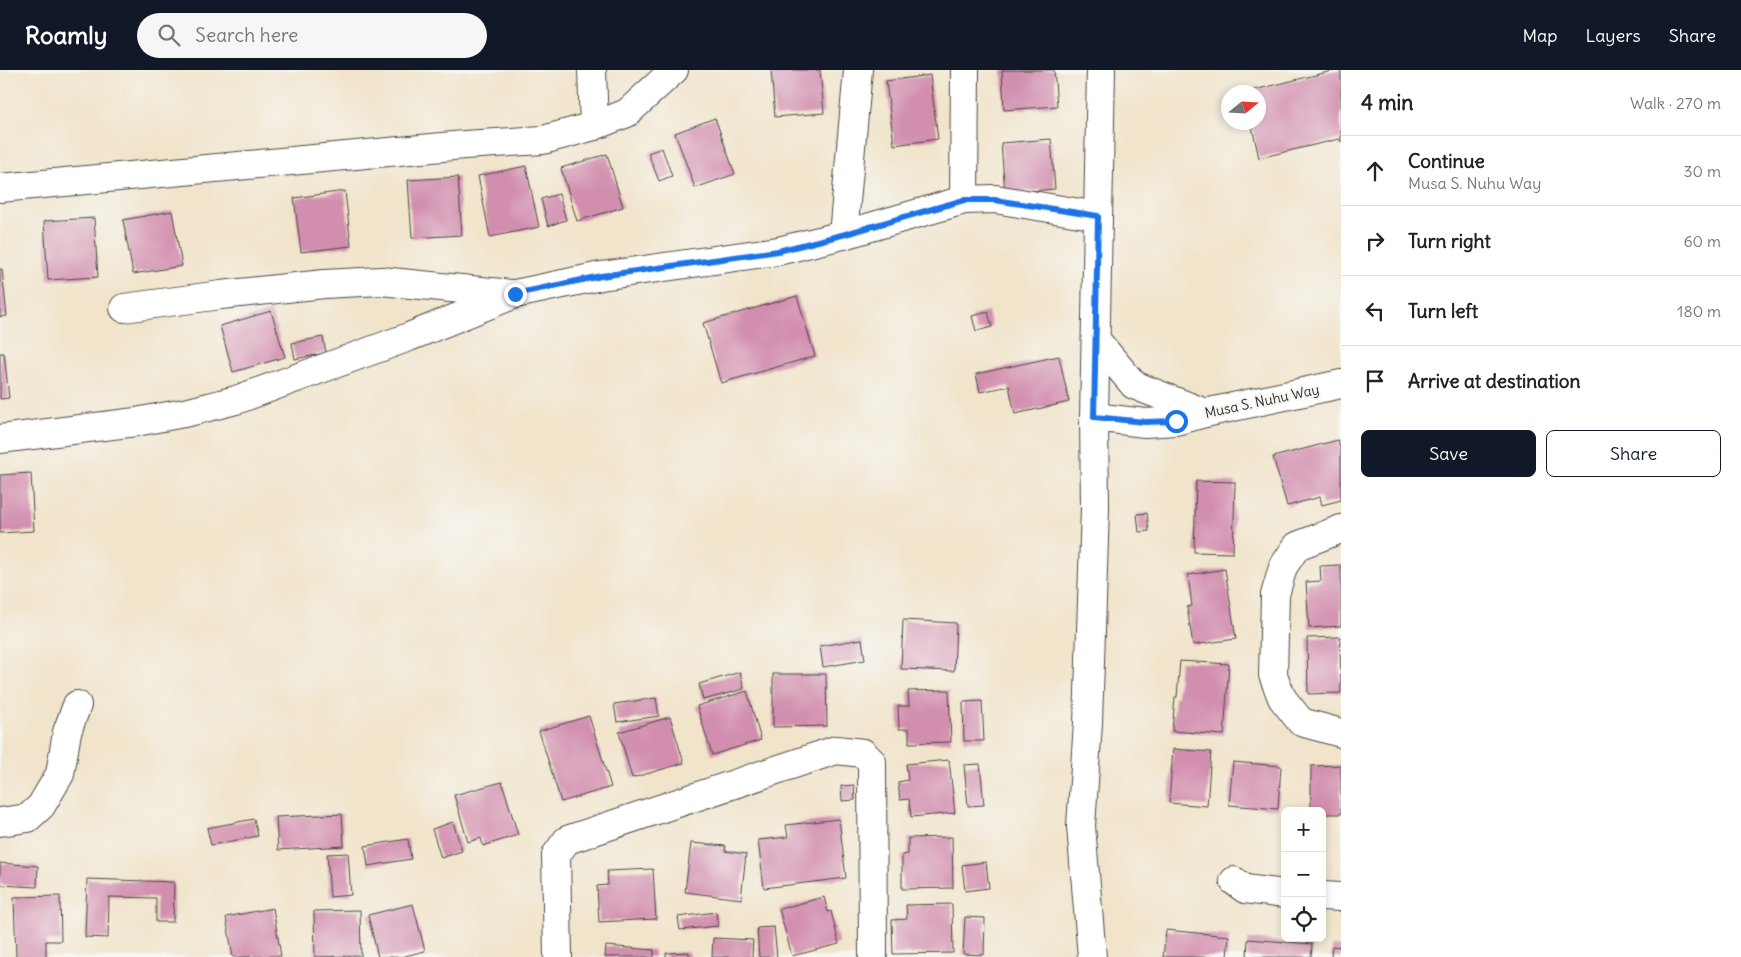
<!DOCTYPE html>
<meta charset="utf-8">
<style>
body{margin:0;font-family:Delius,sans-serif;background:#f6f6f6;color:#222}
.controls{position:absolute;right:15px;bottom:15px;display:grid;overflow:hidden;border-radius:8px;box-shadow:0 2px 8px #0003}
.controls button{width:45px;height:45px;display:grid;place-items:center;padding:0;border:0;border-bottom:1px solid #e0e0e0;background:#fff;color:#222;font:25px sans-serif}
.compass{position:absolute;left:1221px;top:15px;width:45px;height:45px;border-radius:50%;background:#fff;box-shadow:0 2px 8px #0003;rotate:72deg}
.stop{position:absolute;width:15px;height:15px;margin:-11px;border:4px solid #1a73e8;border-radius:50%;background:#fff}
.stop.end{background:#1a73e8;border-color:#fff;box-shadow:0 1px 5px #0008}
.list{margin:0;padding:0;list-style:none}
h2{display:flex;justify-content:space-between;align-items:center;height:65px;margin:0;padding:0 20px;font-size:21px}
h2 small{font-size:16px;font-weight:400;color:#767676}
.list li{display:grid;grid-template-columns:32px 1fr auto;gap:15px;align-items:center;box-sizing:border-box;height:70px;padding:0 20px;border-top:1px solid #e0e0e0}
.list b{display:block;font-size:19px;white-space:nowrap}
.list p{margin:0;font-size:16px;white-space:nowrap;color:#767676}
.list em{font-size:16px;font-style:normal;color:#767676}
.actions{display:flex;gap:10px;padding:15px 20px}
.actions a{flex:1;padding:11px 0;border:1px solid #111827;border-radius:8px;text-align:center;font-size:18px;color:#111827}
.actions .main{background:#111827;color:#fff}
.icon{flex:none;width:28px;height:28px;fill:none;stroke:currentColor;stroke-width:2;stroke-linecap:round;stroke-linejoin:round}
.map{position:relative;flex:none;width:1341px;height:887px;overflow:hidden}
header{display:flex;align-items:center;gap:30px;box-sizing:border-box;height:70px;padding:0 25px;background:#111827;color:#fff}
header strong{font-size:24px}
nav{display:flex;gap:28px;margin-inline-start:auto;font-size:18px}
.search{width:350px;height:45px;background:#f6f6f6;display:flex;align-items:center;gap:12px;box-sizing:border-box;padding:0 18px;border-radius:28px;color:#767676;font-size:19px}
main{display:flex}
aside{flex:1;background:#fff}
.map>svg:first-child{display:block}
.building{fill:#d28eae}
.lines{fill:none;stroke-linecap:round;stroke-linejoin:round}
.minor-casing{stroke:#494743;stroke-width:30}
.minor{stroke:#fff;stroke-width:28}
.route{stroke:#1a73e8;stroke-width:6}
.labels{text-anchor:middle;stroke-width:4.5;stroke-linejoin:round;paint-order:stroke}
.street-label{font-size:14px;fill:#2b2b2b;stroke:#f6f6f2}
</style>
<header>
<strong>Roamly</strong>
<div class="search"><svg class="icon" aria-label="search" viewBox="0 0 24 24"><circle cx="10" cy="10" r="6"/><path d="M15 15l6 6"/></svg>Search here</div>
<nav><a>Map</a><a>Layers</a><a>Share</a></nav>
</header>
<main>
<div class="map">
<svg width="1341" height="887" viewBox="0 0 1341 887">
<rect width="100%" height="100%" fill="#f6f6f2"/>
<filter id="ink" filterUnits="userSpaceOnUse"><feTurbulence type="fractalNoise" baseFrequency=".02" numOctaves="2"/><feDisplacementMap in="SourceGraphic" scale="10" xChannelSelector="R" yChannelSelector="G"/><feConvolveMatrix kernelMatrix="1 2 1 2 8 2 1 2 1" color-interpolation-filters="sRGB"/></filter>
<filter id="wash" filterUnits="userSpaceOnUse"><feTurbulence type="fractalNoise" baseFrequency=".0096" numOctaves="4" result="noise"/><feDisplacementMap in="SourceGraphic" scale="20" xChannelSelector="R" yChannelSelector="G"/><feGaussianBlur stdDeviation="1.12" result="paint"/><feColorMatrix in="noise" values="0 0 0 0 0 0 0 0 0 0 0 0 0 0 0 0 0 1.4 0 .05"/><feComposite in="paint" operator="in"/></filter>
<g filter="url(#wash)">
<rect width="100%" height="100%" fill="#f1e4cb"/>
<g id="blocks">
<!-- building -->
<g class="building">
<path d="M 771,0 L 820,0 L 824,43 L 775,47 Z"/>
<path d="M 1002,0 L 1054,0 L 1057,36 L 1004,40 Z"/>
<path d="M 1336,0 L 1341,0 L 1341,72 L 1339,69 L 1259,88 L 1251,52 L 1258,52 L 1258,22 L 1246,22 Z"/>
<path d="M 930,5 L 938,69 L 894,75 L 886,11 Z"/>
<path d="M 715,48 L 735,104 L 695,118 L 675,63 Z"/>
<path d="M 1051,69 L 1055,119 L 1005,123 L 1001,73 Z"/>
<path d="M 662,78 L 672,106 L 659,111 L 648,83 Z"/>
<path d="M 607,84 L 623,137 L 577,151 L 561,98 Z"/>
<path d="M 526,96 L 539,157 L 490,167 L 478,106 Z"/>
<path d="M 458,107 L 462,165 L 412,168 L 408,110 Z"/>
<path d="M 345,121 L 351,176 L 301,182 L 294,128 Z"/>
<path d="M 559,124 L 566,150 L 548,156 L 541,129 Z"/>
<path d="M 172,141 L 182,196 L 133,204 L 123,150 Z"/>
<path d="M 94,148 L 98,207 L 48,210 L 44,151 Z"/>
<path d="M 0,199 L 2,199 L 7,246 L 0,247 Z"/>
<path d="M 797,226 L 815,286 L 721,313 L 703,253 Z"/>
<path d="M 271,241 L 285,287 L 233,302 L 220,256 Z"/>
<path d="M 988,242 L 992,257 L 976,261 L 972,246 Z"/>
<path d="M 323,267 L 326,283 L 295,289 L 292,273 Z"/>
<path d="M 0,283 L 4,283 L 9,328 L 0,329 Z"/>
<path d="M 1059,286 L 1069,332 L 1015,344 L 1009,316 L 980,322 L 976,304 Z"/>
<path d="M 1338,370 L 1341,382 L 1341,430 L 1322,435 L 1320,427 L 1287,436 L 1273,387 Z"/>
<path d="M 31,403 L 34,461 L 0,463 L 0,405 Z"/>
<path d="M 1196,411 L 1235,412 L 1233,483 L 1194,482 Z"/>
<path d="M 1147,443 L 1149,461 L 1139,462 L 1137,444 Z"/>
<path d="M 1341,495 L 1341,556 L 1309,558 L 1306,512 L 1321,511 L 1320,496 Z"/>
<path d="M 1225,499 L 1236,569 L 1193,575 L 1187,537 L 1192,536 L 1188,505 Z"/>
<path d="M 903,550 L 956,553 L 954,601 L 901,599 Z"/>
<path d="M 1340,567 L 1341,623 L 1308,624 L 1307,568 Z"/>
<path d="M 862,569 L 865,590 L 823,597 L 820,576 Z"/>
<path d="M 1180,591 L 1229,594 L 1224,665 L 1172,661 L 1175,627 L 1177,627 Z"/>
<path d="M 740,602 L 744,619 L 703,630 L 699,614 Z"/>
<path d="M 773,604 L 826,604 L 827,656 L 773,657 Z"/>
<path d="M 949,620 L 951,672 L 909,673 L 909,659 L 899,659 L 898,636 L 909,636 L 908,621 Z"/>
<path d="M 747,621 L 761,670 L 712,685 L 697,636 Z"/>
<path d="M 656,628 L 659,646 L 617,652 L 614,634 Z"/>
<path d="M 982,631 L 984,671 L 964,671 L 963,632 Z"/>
<path d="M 589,646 L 611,717 L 561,732 L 539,661 Z"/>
<path d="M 670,647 L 684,693 L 632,708 L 619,662 Z"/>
<path d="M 1173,679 L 1211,682 L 1207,736 L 1169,733 Z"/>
<path d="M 949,690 L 955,743 L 911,747 L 909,729 L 900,730 L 898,712 L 908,710 L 906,694 Z"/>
<path d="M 1233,692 L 1281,696 L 1278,739 L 1229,735 Z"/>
<path d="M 980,694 L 984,735 L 968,736 L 964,695 Z"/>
<path d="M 1341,695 L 1341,744 L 1322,744 L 1322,741 L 1311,741 L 1311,696 Z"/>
<path d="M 502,712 L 518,765 L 483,776 L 481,768 L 468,772 L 454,725 Z"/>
<path d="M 854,715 L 855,730 L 842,731 L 841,716 Z"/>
<path d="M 342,744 L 344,776 L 278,780 L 276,747 Z"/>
<path d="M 254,749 L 258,766 L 211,775 L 207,758 Z"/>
<path d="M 839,749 L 846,808 L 764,818 L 758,770 L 788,767 L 786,755 Z"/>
<path d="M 453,752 L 462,781 L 441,788 L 432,759 Z"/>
<path d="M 952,767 L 953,818 L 902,819 L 902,785 L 908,784 L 908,768 Z"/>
<path d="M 408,769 L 411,789 L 368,796 L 365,776 Z"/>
<path d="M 691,773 L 726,776 L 725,781 L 746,784 L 741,829 L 685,822 Z"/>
<path d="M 348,783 L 351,825 L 330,827 L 327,784 Z"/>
<path d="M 986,792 L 989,818 L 965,821 L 962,795 Z"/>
<path d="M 0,793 L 38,796 L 37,817 L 0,815 Z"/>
<path d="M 653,799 L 656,849 L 599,852 L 597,816 L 608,815 L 607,801 Z"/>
<path d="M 87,809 L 174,812 L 173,852 L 156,852 L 156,828 L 109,827 L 108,868 L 85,867 Z"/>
<path d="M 60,826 L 61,871 L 46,871 L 46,887 L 16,887 L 14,827 Z"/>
<path d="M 824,827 L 828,842 L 831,841 L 839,874 L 792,886 L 779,839 Z"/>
<path d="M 413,834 L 425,881 L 401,887 L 378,887 L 368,845 Z"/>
<path d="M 952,834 L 953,883 L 893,884 L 892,850 L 907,849 L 906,835 Z"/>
<path d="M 273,838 L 281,886 L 233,887 L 226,847 Z"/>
<path d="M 360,840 L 361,886 L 315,887 L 314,841 Z"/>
<path d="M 716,842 L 718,856 L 680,860 L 678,847 Z"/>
<path d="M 965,847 L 985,848 L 984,885 L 963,884 Z"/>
<path d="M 774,857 L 777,887 L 759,887 L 757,858 Z"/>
<path d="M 1166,860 L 1229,866 L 1227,887 L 1163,887 Z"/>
<path d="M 713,868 L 753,870 L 752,887 L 712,887 Z"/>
<path d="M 1248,869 L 1312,874 L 1311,887 L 1247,887 Z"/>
<path d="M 606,876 L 654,880 L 654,887 L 605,887 Z"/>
<path d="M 1332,876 L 1341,877 L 1341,887 L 1331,887 Z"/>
<path d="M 689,882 L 689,887 L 666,887 L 666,883 Z"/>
</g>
</g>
</g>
<g filter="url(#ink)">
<use href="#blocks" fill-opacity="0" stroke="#494743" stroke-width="1"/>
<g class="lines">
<defs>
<g id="minor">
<path d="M 592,0 L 594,56"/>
<path d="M 965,0 L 964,130 L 995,129 L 1098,146"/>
<path d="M 0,118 L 464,75 L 543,70 L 594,56 L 627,43 L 674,0"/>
<path d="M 843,165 L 858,0"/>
<path d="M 124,238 L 221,225 L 324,214 L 381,211 L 511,224"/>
<path d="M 1096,270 L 1134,315 L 1205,343"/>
<path d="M 1094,347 L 1145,353 L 1176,351 L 1205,343 L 1341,314"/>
<path d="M 0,369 L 136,352 L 189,342 L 236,330 L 409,267 L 515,224 L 601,206 L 778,181 L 843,165 L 964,130"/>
<path d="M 1341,459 L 1297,476 L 1283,497 L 1275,525 L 1273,605 L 1282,628 L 1301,652 L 1341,663"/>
<path d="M 0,752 L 28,748 L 41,736 L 60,704 L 67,662 L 77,635"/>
<path d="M 1234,811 L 1245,819 L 1285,824"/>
<path d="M 1322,826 L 1341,827"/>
<path d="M 558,887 L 556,785 L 567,770 L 836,680 L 863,683 L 872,692 L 873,887"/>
<path d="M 1092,887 L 1081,756 L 1088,653 L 1095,438 L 1094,347 L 1101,0"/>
</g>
</defs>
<!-- minor casing -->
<use href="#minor" class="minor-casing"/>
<!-- minor -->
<use href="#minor" class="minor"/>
</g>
</g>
<g class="lines" filter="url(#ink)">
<!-- route -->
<path class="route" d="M 515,224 L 601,206 L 778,181 L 842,165 L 964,130 L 995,130 L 1098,146 L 1094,347 L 1145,352 L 1176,351"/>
</g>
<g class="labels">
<!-- street labels -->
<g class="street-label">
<text transform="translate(1262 331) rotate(-12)" y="5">Musa S. Nuhu Way</text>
</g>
</g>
</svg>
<div class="controls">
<button>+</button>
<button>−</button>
<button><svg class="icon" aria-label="locate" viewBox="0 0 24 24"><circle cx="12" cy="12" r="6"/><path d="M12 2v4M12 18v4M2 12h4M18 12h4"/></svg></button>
</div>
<svg class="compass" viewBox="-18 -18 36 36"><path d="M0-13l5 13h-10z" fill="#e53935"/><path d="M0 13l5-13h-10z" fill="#767676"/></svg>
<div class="stop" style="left:1176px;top:351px"></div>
<div class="stop end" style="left:515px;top:224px"></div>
</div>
<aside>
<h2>4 min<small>Walk · 270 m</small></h2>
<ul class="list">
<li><svg class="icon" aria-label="ahead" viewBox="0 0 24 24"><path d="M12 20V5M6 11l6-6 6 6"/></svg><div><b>Continue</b><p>Musa S. Nuhu Way</p></div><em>30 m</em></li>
<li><svg class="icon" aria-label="right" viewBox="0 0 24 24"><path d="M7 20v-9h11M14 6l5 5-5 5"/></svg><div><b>Turn right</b></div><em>60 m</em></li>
<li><svg class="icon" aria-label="left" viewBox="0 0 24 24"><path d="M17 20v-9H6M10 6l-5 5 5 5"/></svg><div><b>Turn left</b></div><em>180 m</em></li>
<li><svg class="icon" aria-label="arrive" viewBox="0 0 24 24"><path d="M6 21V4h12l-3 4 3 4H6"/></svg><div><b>Arrive at destination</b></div></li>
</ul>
<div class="actions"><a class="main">Save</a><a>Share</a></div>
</aside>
</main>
